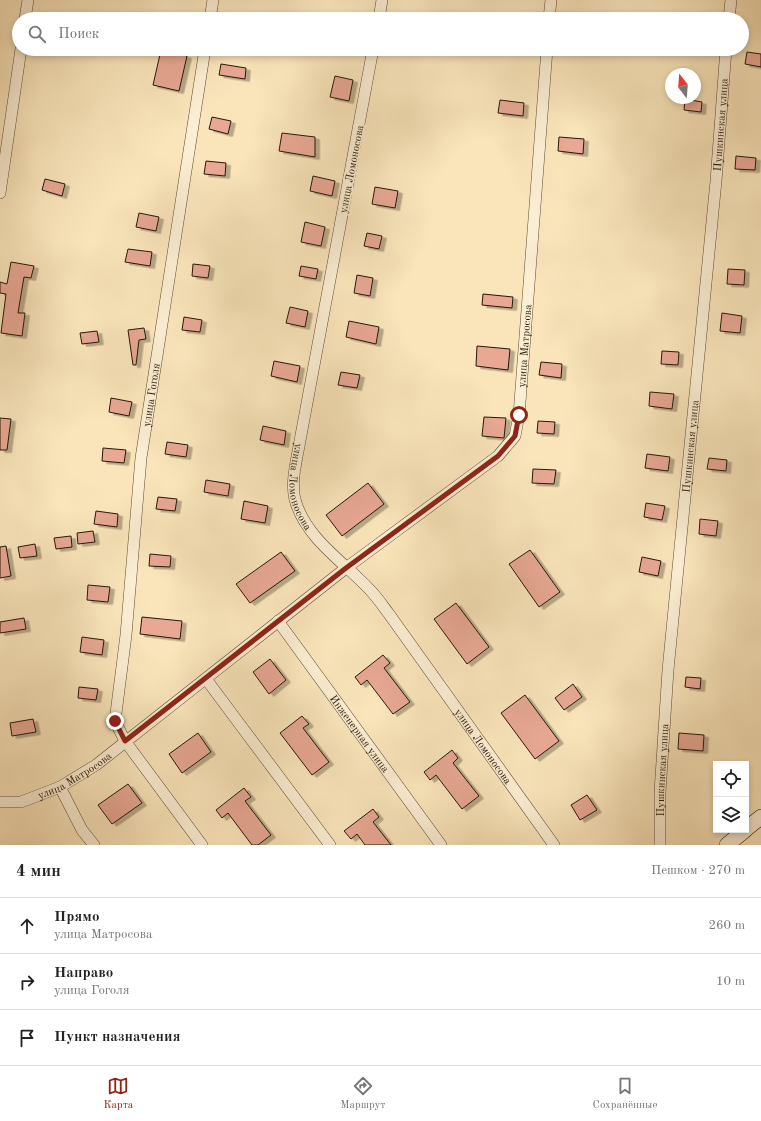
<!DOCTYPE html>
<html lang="ru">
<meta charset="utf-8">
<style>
body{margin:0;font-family:"Old Standard TT",serif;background:#f6f6f6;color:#222}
.controls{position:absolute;right:12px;bottom:12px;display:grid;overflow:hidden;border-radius:0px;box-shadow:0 2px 6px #0003}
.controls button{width:36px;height:36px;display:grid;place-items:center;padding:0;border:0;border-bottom:1px solid #e0e0e0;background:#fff;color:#222;font:20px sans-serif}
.compass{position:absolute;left:665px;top:68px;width:36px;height:36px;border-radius:50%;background:#fff;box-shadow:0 2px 6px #0003;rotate:343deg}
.stop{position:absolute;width:12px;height:12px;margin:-9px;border:3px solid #8f2418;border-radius:50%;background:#fff}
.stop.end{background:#8f2418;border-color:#fff;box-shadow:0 1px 4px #0008}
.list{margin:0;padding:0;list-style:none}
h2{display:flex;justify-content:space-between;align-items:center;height:52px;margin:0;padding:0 16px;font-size:17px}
h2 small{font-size:13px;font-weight:400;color:#767676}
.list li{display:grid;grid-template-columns:26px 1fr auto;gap:12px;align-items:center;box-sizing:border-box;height:56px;padding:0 16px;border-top:1px solid #e0e0e0}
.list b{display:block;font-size:15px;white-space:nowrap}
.list p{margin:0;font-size:13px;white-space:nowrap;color:#767676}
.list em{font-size:13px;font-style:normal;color:#767676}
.icon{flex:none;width:22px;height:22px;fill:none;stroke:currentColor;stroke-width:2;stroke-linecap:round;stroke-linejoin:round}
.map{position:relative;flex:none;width:761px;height:845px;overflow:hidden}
.search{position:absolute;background:#fff;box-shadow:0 2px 6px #0003;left:12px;right:12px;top:12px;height:44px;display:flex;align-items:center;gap:10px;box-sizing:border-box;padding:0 14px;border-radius:22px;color:#767676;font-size:15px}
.sheet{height:220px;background:#fff}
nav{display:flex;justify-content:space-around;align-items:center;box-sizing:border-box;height:56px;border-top:1px solid #e0e0e0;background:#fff;font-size:11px;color:#767676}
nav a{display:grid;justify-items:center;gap:2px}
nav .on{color:#8f2418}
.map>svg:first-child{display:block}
.building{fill:#e8a894;stroke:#261704;filter:url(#shadow)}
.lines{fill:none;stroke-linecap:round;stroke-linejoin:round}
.street-casing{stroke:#5b4a32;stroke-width:12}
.secondary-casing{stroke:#261704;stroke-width:16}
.street{stroke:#fceed3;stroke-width:11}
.secondary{stroke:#fceed3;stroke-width:15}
.route{stroke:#8f2418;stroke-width:5}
.labels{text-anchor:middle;stroke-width:3.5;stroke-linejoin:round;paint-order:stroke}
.street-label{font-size:11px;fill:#261704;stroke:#fceed3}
</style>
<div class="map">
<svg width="761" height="845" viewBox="0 0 761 845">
<defs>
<filter id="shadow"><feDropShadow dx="4.5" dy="2.5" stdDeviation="0" flood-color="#0004"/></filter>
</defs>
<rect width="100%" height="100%" fill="#fae5bb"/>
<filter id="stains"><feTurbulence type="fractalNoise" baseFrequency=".005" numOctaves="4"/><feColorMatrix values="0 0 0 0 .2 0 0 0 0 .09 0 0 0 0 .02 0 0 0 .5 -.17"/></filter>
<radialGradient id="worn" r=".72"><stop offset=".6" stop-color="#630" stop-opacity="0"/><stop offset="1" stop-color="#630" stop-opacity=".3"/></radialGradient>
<!-- building -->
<g class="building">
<path d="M 161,50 L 187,56 L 179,91 L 153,85 Z"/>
<path d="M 747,52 L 761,54 L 761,67 L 745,64 Z"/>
<path d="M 221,64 L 246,68 L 245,79 L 219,75 Z"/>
<path d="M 335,76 L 353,80 L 349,101 L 330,97 Z"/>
<path d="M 685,99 L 702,102 L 701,112 L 684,110 Z"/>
<path d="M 500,100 L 524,103 L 523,116 L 498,113 Z"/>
<path d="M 212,117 L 231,121 L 228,134 L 209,129 Z"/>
<path d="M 282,133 L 315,137 L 315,157 L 279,151 Z"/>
<path d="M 559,137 L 584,139 L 583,154 L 558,151 Z"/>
<path d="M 736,156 L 756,158 L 755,170 L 735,169 Z"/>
<path d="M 206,161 L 226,163 L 225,176 L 204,174 Z"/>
<path d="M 313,176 L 335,181 L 332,196 L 310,191 Z"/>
<path d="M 45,179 L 65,184 L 62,196 L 42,190 Z"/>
<path d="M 375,187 L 398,191 L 395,208 L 372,204 Z"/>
<path d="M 139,213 L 159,217 L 156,231 L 136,227 Z"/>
<path d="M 305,222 L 325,227 L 321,246 L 301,242 Z"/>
<path d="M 367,233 L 382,236 L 379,249 L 364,246 Z"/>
<path d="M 128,249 L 152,252 L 150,266 L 125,262 Z"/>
<path d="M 11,262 L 34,266 L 31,278 L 24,277 L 18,313 L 25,313 L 22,336 L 1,333 L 6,294 L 0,293 L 0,282 L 7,284 Z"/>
<path d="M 193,264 L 210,266 L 208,278 L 192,276 Z"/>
<path d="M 301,266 L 318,269 L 316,279 L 299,276 Z"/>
<path d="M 728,269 L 745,270 L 744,285 L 727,284 Z"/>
<path d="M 357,275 L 373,278 L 370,296 L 354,293 Z"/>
<path d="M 483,294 L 513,297 L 512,308 L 482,305 Z"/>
<path d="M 290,307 L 308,311 L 305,327 L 286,323 Z"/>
<path d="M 722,313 L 742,316 L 740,333 L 720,331 Z"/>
<path d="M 184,317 L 202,320 L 200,332 L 182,330 Z"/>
<path d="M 349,321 L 379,327 L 376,344 L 346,337 Z"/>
<path d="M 144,328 L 146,339 L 139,340 L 136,365 L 133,365 L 128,330 Z"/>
<path d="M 97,331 L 99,342 L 82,344 L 80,333 Z"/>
<path d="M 477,346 L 510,349 L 508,370 L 476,366 Z"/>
<path d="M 662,351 L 679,352 L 678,365 L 661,364 Z"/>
<path d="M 274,361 L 300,366 L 297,382 L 271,376 Z"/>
<path d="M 541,362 L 562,364 L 561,378 L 539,375 Z"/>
<path d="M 341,372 L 360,375 L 357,388 L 338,385 Z"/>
<path d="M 650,392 L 674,394 L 672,409 L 649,406 Z"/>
<path d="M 111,398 L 132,402 L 129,416 L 109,412 Z"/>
<path d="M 484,417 L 506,418 L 504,438 L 482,436 Z"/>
<path d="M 0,418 L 11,419 L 7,450 L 0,450 Z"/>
<path d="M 538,421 L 555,422 L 554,434 L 537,433 Z"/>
<path d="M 263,426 L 286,431 L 284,445 L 260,440 Z"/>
<path d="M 167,442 L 188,445 L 186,457 L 165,454 Z"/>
<path d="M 103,448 L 126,450 L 124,463 L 102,461 Z"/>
<path d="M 647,454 L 670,457 L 668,471 L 645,468 Z"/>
<path d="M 709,458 L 727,460 L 726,471 L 707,469 Z"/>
<path d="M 533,469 L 556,470 L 554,484 L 532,483 Z"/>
<path d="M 206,480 L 230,484 L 228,496 L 204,492 Z"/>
<path d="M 368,483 L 384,504 L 342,536 L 326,515 Z"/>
<path d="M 158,497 L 177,499 L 175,511 L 156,509 Z"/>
<path d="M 244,501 L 268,506 L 265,523 L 241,519 Z"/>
<path d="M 646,503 L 665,506 L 662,520 L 644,517 Z"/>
<path d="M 96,511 L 118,514 L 117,527 L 94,524 Z"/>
<path d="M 700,519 L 718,521 L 716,536 L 699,534 Z"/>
<path d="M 93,531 L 95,542 L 78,544 L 77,533 Z"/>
<path d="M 71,536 L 72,547 L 56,549 L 54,538 Z"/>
<path d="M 35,544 L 37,556 L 20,558 L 18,547 Z"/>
<path d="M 6,546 L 11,576 L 0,578 L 0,547 Z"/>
<path d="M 530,550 L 560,592 L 539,607 L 509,564 Z"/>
<path d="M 281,552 L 295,571 L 250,603 L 236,584 Z"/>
<path d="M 150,554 L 171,556 L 170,567 L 149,566 Z"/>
<path d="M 642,557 L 661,561 L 658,576 L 639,572 Z"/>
<path d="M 88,585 L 110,587 L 108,602 L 87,600 Z"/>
<path d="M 456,603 L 489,647 L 467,664 L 434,619 Z"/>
<path d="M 142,617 L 182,621 L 180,639 L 140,634 Z"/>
<path d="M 24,618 L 26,629 L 0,633 L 0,622 Z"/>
<path d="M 82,637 L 104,640 L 102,655 L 80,652 Z"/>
<path d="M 383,655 L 390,663 L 384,668 L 410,702 L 393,714 L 367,680 L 361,685 L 355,677 Z"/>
<path d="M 270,659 L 286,680 L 269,694 L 253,672 Z"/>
<path d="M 686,677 L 701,678 L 700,689 L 685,687 Z"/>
<path d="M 573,684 L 582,697 L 564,710 L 555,698 Z"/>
<path d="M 79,687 L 98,689 L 96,700 L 78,698 Z"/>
<path d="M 525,695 L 559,741 L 535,759 L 501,713 Z"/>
<path d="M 302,716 L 309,724 L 303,728 L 329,762 L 312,775 L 280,733 Z"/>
<path d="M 33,719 L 36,732 L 12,736 L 10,723 Z"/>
<path d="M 198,733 L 211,752 L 182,773 L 169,754 Z"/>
<path d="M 679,733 L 704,735 L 703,751 L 678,749 Z"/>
<path d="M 452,750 L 458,758 L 453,763 L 479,796 L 462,809 L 436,775 L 430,780 L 424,772 Z"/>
<path d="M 128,784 L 142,803 L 112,824 L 98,805 Z"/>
<path d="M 244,788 L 251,797 L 245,801 L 271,835 L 258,845 L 252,845 L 228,813 L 222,818 L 216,810 Z"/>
<path d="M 587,795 L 597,810 L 580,820 L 571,805 Z"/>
<path d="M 373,809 L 379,817 L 373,822 L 391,845 L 365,845 L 357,834 L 351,839 L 344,831 Z"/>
</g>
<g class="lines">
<defs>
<g id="street">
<path d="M 25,19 L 28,0"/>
<path d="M 210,19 L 213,0"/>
<path d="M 379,19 L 382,0"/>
<path d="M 549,19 L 551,0"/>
<path d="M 729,19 L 731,0"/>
<path id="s1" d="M 373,49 L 299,446 C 296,463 290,485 296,503 C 308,540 345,563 370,590 C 377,597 383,606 389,614 L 554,845"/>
<path d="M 0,193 L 21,49"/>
<path id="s2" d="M 278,621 L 441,845"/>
<path d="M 206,679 L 330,845"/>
<path d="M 60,787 L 82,830 L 94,845"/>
<path id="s3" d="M 0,802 L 21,802 L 60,787 L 96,765 L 346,568 L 498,456 L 515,436 L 519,415 L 547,49"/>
<path id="s4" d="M 202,845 L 125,741 L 115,721 L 126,635 L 141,458 L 205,49"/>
<path id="s5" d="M 660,845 L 660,792 L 668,670 L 716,181 L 726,49"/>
</g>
<g id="secondary">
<path d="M 746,829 L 761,817"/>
<path d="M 727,845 L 745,830"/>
</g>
</defs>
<!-- street casing -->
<use href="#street" class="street-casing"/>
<!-- secondary casing -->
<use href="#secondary" class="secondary-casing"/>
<!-- street -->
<use href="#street" class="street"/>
<!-- secondary -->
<use href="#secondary" class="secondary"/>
</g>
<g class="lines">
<!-- route -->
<path class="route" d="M 115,721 L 125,741 L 346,568 L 498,456 L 515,436 L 519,415"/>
</g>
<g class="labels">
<!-- street labels -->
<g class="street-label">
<text dy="4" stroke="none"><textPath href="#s5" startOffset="723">Пушкинская улица</textPath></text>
<text transform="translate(351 169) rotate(-79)" y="4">улица Ломоносова</text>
<text dy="4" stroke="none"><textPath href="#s3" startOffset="729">улица Матросова</textPath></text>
<text dy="4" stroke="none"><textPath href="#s4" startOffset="480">улица Гоголя</textPath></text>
<text dy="4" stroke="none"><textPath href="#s5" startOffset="400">Пушкинская улица</textPath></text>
<text dy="4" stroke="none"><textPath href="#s1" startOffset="446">улица Ломоносова</textPath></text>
<text dy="4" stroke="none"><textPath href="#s2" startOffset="139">Инженерная улица</textPath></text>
<text dy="4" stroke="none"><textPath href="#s1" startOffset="770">улица Ломоносова</textPath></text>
<text dy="4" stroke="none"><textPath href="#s5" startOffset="75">Пушкинская улица</textPath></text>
<text dy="4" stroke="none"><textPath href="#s3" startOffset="81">улица Матросова</textPath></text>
</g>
</g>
<rect width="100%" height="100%" filter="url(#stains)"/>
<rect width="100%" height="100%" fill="url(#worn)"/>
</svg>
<div class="controls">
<button><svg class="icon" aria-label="locate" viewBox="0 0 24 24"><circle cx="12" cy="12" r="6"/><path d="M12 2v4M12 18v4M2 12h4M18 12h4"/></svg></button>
<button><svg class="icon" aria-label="layers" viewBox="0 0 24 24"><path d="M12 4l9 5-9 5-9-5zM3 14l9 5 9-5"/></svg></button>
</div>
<svg class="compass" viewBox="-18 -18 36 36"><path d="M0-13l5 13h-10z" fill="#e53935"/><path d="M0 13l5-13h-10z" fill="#767676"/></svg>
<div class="stop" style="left:519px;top:415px"></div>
<div class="stop end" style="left:115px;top:721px"></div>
<div class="search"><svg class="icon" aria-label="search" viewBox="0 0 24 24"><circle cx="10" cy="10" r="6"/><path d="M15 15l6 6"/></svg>Поиск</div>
</div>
<section class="sheet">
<h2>4 мин<small>Пешком · 270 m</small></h2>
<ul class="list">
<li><svg class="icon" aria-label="ahead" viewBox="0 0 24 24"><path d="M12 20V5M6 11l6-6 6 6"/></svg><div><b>Прямо</b><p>улица Матросова</p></div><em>260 m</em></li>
<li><svg class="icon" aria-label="right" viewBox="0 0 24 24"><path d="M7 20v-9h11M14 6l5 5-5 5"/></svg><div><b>Направо</b><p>улица Гоголя</p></div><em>10 m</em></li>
<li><svg class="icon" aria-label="arrive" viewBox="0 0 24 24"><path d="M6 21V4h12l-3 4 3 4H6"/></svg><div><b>Пункт назначения</b></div></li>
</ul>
</section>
<nav>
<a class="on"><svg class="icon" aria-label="map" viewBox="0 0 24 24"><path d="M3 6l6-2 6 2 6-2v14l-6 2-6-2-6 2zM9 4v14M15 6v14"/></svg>Карта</a>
<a><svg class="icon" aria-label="directions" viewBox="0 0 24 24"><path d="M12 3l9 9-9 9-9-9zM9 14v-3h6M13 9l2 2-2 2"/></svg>Маршрут</a>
<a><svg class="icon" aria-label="saved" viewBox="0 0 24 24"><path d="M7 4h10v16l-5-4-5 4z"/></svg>Сохранённые</a>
</nav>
